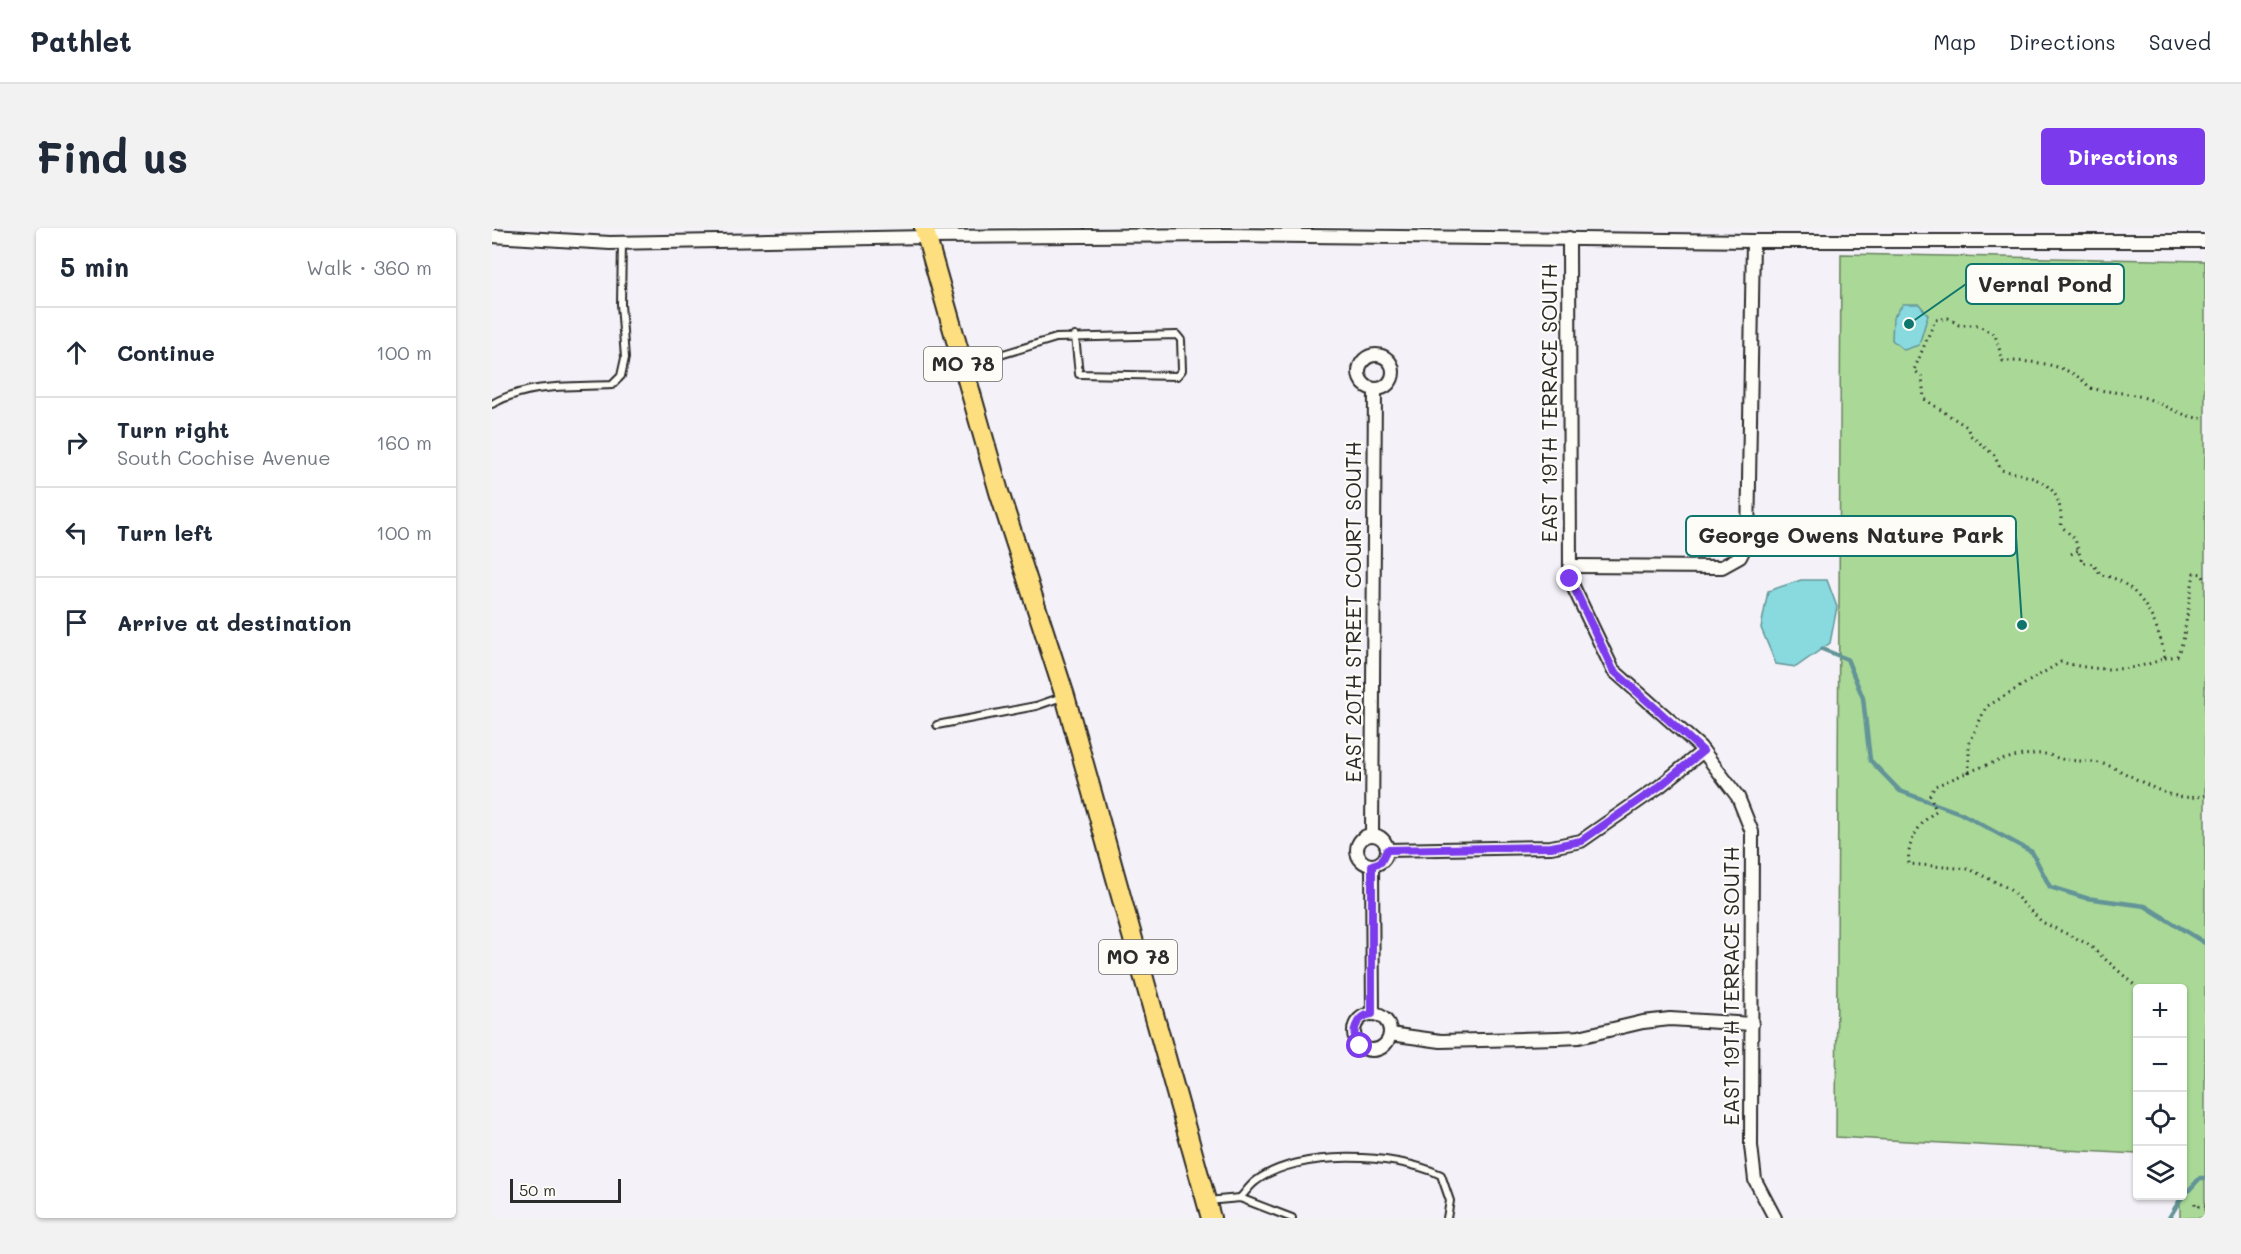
<!DOCTYPE html>
<meta charset="utf-8">
<style>
body{margin:0;font-family:Mali,sans-serif;background:#f2f2f3;color:#1f2937}
.controls{position:absolute;right:18px;bottom:18px;display:grid;overflow:hidden;border-radius:6px;box-shadow:0 2px 4px #0004}
.controls button{width:54px;height:54px;display:grid;place-items:center;padding:0;border:0;border-bottom:2px solid #e0e1e3;background:#fff;color:#1f2937;font:30px sans-serif}
.scale{position:absolute;left:18px;bottom:15px;width:111px;box-sizing:border-box;padding-left:6px;border:3px solid #2b2b2b;border-top:0;font-size:16px;line-height:21px;white-space:nowrap;color:#2b2b2b;-webkit-text-stroke:4px #fdfcf7;paint-order:stroke}
.stop{position:absolute;width:18px;height:18px;margin:-14px;border:4px solid #7c3aed;border-radius:50%;background:#fff}
.stop.end{background:#7c3aed;border-color:#fff;box-shadow:0 2px 6px #0008}
.list{margin:0;padding:0;list-style:none}
h2{display:flex;justify-content:space-between;align-items:center;height:78px;margin:0;padding:0 24px;font-size:26px}
h2 small{font-size:20px;font-weight:400;color:#747a83}
.list li{display:grid;grid-template-columns:39px 1fr auto;gap:18px;align-items:center;box-sizing:border-box;height:90px;padding:0 24px;border-top:2px solid #e0e1e3}
.list b{display:block;font-size:22px;white-space:nowrap}
.list p{margin:0;font-size:20px;white-space:nowrap;color:#747a83}
.list em{font-size:20px;font-style:normal;color:#747a83}
.icon{flex:none;width:33px;height:33px;fill:none;stroke:currentColor;stroke-width:2;stroke-linecap:round;stroke-linejoin:round}
.map{position:relative;flex:none;width:1713px;height:990px;overflow:hidden;border-radius:6px}
header{display:flex;align-items:center;gap:36px;box-sizing:border-box;height:84px;padding:0 30px;background:#fff;border-bottom:2px solid #e0e1e3}
header strong{font-size:28px}
nav{display:flex;gap:33px;margin-inline-start:auto;font-size:21px}
.intro{display:flex;align-items:center;justify-content:space-between;box-sizing:border-box;height:144px;padding:0 36px}
h1{margin:0;font-size:42px}
.button{padding:15px 27px;border-radius:6px;background:#7c3aed;color:#fff;font-size:21px;font-weight:700}
main{display:flex;gap:36px;padding:0 36px}
aside{flex:1;background:#fff;border-radius:6px;box-shadow:0 2px 4px #0004}
.map>svg:first-child{display:block}
.green{fill:#a9d897;stroke:#6a8261;stroke-width:1.5}
.water{fill:#88dadf;stroke:#639497;stroke-width:1.5}
.lines{fill:none;stroke-linecap:round;stroke-linejoin:round}
.stream{stroke:#639497;stroke-width:4.5}
.service-casing{stroke:#2b2b2b;stroke-width:10}
.minor-casing{stroke:#2b2b2b;stroke-width:16}
.primary-casing{stroke:#2b2b2b;stroke-width:22}
.path{stroke:#2b2b2b;stroke-width:3;stroke-dasharray:1.5 4.5;stroke-linecap:butt}
.service{stroke:#fdfcf7;stroke-width:6}
.minor{stroke:#fdfcf7;stroke-width:12}
.primary{stroke:#fedf80;stroke-width:18}
.route{stroke:#7c3aed;stroke-width:8}
.labels{text-anchor:middle;stroke-width:4.5;stroke-linejoin:round;paint-order:stroke}
.shield{fill:#fdfcf7;stroke:#6a6a68;stroke-width:1.5}
.shield-label{font-size:20px;font-weight:bold;fill:#2b2b2b}
.street-label{font-size:21px;fill:#2b2b2b;stroke:#fdfcf7}
.leader{fill:none;stroke:#0f766e;stroke-width:2}
.callout-dot{fill:#0f766e;stroke:#fdfcf7;stroke-width:2}
.callout{fill:#fdfcf7;stroke:#0f766e;stroke-width:2}
.callout-label{font-size:22px;text-anchor:middle;font-weight:bold;fill:#2b2b2b}
</style>
<header>
<strong>Pathlet</strong>
<nav><a>Map</a><a>Directions</a><a>Saved</a></nav>
</header>
<div class="intro"><h1>Find us</h1><a class="button">Directions</a></div>
<main>
<aside>
<h2>5 min<small>Walk · 360 m</small></h2>
<ul class="list">
<li><svg class="icon" aria-label="ahead" viewBox="0 0 24 24"><path d="M12 20V5M6 11l6-6 6 6"/></svg><div><b>Continue</b></div><em>100 m</em></li>
<li><svg class="icon" aria-label="right" viewBox="0 0 24 24"><path d="M7 20v-9h11M14 6l5 5-5 5"/></svg><div><b>Turn right</b><p>South Cochise Avenue</p></div><em>160 m</em></li>
<li><svg class="icon" aria-label="left" viewBox="0 0 24 24"><path d="M17 20v-9H6M10 6l-5 5 5 5"/></svg><div><b>Turn left</b></div><em>100 m</em></li>
<li><svg class="icon" aria-label="arrive" viewBox="0 0 24 24"><path d="M6 21V4h12l-3 4 3 4H6"/></svg><div><b>Arrive at destination</b></div></li>
</ul>
</aside>
<div class="map">
<svg width="1713" height="990" viewBox="0 0 1713 990">
<rect width="100%" height="100%" fill="#f4f2f8"/>
<filter id="ink" filterUnits="userSpaceOnUse"><feTurbulence type="fractalNoise" baseFrequency=".0167" numOctaves="2"/><feDisplacementMap in="SourceGraphic" scale="12" xChannelSelector="R" yChannelSelector="G"/><feConvolveMatrix kernelMatrix="1 2 1 2 8 2 1 2 1" color-interpolation-filters="sRGB"/></filter>
<g filter="url(#ink)">
<!-- green -->
<path class="green" d="M 1349,26 L 1713,33 L 1713,990 L 1688,990 L 1688,968 L 1690,968 L 1690,760 L 1646,760 L 1645,926 L 1344,909 Z"/>
<!-- water -->
<g class="water">
<path d="M 1411,76 L 1427,76 L 1436,87 L 1427,117 L 1412,122 L 1400,112 L 1401,90 Z"/>
<path d="M 1309,352 L 1335,352 L 1345,379 L 1338,415 L 1304,439 L 1284,436 L 1269,400 L 1276,363 Z"/>
</g>
<g class="lines">
<!-- stream -->
<g class="stream">
<path d="M 1330,421 L 1355,431 L 1371,470 L 1378,532 L 1408,563 L 1468,585 L 1540,624 L 1558,659 L 1594,670 L 1653,678 L 1713,715"/>
<path d="M 1677,990 L 1688,972 L 1708,950 L 1713,950"/>
</g>
<defs>
<g id="service">
<path d="M 472,138 L 564,110 L 685,107 L 689,112 L 690,142 L 685,148 L 587,146 L 583,108"/>
<path d="M 0,176 C 37,155 78,159 120,157 L 129,148 L 133,130 L 129,76 L 130,15"/>
<path d="M 445,497 L 544,478 L 570,469"/>
<path d="M 748,970 C 753,965 758,957 764,953 C 806,921 904,925 949,947 L 958,973 L 955,990"/>
<path d="M 715,973 L 748,970 L 800,990"/>
</g>
<g id="minor">
<path d="M 0,8 L 118,15 L 435,9 L 735,7 L 1261,13 L 1713,13"/>
<path d="M 1077,10 L 1078,352 L 1121,442 L 1208,519 L 1246,569 L 1260,604 L 1259,918 L 1263,952 L 1283,990"/>
<circle cx="884" cy="144" r="17"/>
<path d="M 1078,338 L 1230,339 L 1248,329 L 1256,313 L 1261,13"/>
<path d="M 880,607 L 883,161"/>
<circle cx="880" cy="622" r="15"/>
<path d="M 895,622 L 1059,619 L 1089,613 L 1168,558 L 1211,523"/>
<path d="M 880,637 L 881,786"/>
<circle cx="880" cy="804" r="18"/>
<path d="M 898,806 L 949,813 L 1066,810 L 1087,809 L 1151,794 L 1178,791 L 1260,796"/>
</g>
<path id="primary" d="M 432,0 L 507,264 L 573,468 L 719,990"/>
</defs>
<!-- service casing -->
<use href="#service" class="service-casing"/>
<!-- minor casing -->
<use href="#minor" class="minor-casing"/>
<!-- primary casing -->
<use href="#primary" class="primary-casing"/>
<!-- path -->
<g class="path">
<path d="M 1579,326 L 1587,322"/>
<path d="M 1673,430 L 1685,428 L 1691,413 L 1702,345 L 1710,346 L 1713,352"/>
<path d="M 1477,545 L 1477,516 L 1494,479 L 1569,434 C 1603,443 1639,445 1673,430 C 1667,395 1647,352 1609,347 L 1601,336 L 1590,334 L 1583,311 L 1569,298 C 1571,255 1547,250 1509,242 L 1502,227 L 1478,207 L 1475,199 L 1432,171 L 1430,149 L 1422,142 L 1443,92 L 1456,90 L 1467,97 L 1485,97 L 1503,107 L 1511,133 C 1542,133 1577,135 1598,160 C 1618,165 1640,164 1659,172 C 1677,178 1693,191 1713,190"/>
<path d="M 1646,760 L 1596,716 L 1550,694 L 1516,660 L 1477,641 L 1417,636 C 1414,615 1427,595 1444,583 L 1438,567 L 1443,558 C 1477,545 1515,524 1552,526 C 1558,526 1564,530 1569,531 C 1585,534 1600,532 1615,537 C 1645,548 1679,578 1713,567"/>
<path d="M 1690,925 L 1691,942"/>
<path d="M 1703,975 L 1703,978 L 1713,978"/>
</g>
<!-- service -->
<use href="#service" class="service"/>
<!-- minor -->
<use href="#minor" class="minor"/>
<!-- primary -->
<use href="#primary" class="primary"/>
</g>
</g>
<g class="lines" filter="url(#ink)">
<!-- route -->
<path class="route" d="M 868,818 C 857,805 864,788 880,786 L 880,637 L 889,634 L 895,622 L 1059,619 L 1089,613 L 1168,558 L 1211,523 L 1121,442 L 1078,351"/>
</g>
<g class="labels">
<!-- shield labels -->
<g class="shield">
<rect x="432" y="119" width="78" height="34" rx="4.5"/>
<rect x="607" y="712" width="78" height="34" rx="4.5"/>
</g>
<g class="shield-label">
<text x="471" y="143">MO 78</text>
<text x="646" y="736">MO 78</text>
</g>
<!-- street labels -->
<g class="street-label">
<text transform="translate(1058 175) rotate(-90)" y="7">EAST 19TH TERRACE SOUTH</text>
<text transform="translate(862 384) rotate(-90)" y="7">EAST 20TH STREET COURT SOUTH</text>
<text transform="translate(1240 758) rotate(-90)" y="7">EAST 19TH TERRACE SOUTH</text>
</g>
</g>
<!-- callouts -->
<path class="leader" d="M1417 96L1474 56M1530 397L1524 308"/>
<g class="callout-dot">
<circle cx="1417" cy="96" r="6"/>
<circle cx="1530" cy="397" r="6"/>
</g>
<g class="callout">
<rect x="1474" y="36" width="158" height="40" rx="6"/>
<rect x="1194" y="288" width="330" height="40" rx="6"/>
</g>
<g class="callout-label">
<text x="1553" y="64">Vernal Pond</text>
<text x="1359" y="315">George Owens Nature Park</text>
</g>
</svg>
<div class="controls">
<button>+</button>
<button>−</button>
<button><svg class="icon" aria-label="locate" viewBox="0 0 24 24"><circle cx="12" cy="12" r="6"/><path d="M12 2v4M12 18v4M2 12h4M18 12h4"/></svg></button>
<button><svg class="icon" aria-label="layers" viewBox="0 0 24 24"><path d="M12 4l9 5-9 5-9-5zM3 14l9 5 9-5"/></svg></button>
</div>
<div class="scale">50 m</div>
<div class="stop" style="left:868px;top:818px"></div>
<div class="stop end" style="left:1078px;top:351px"></div>
</div>
</main>
